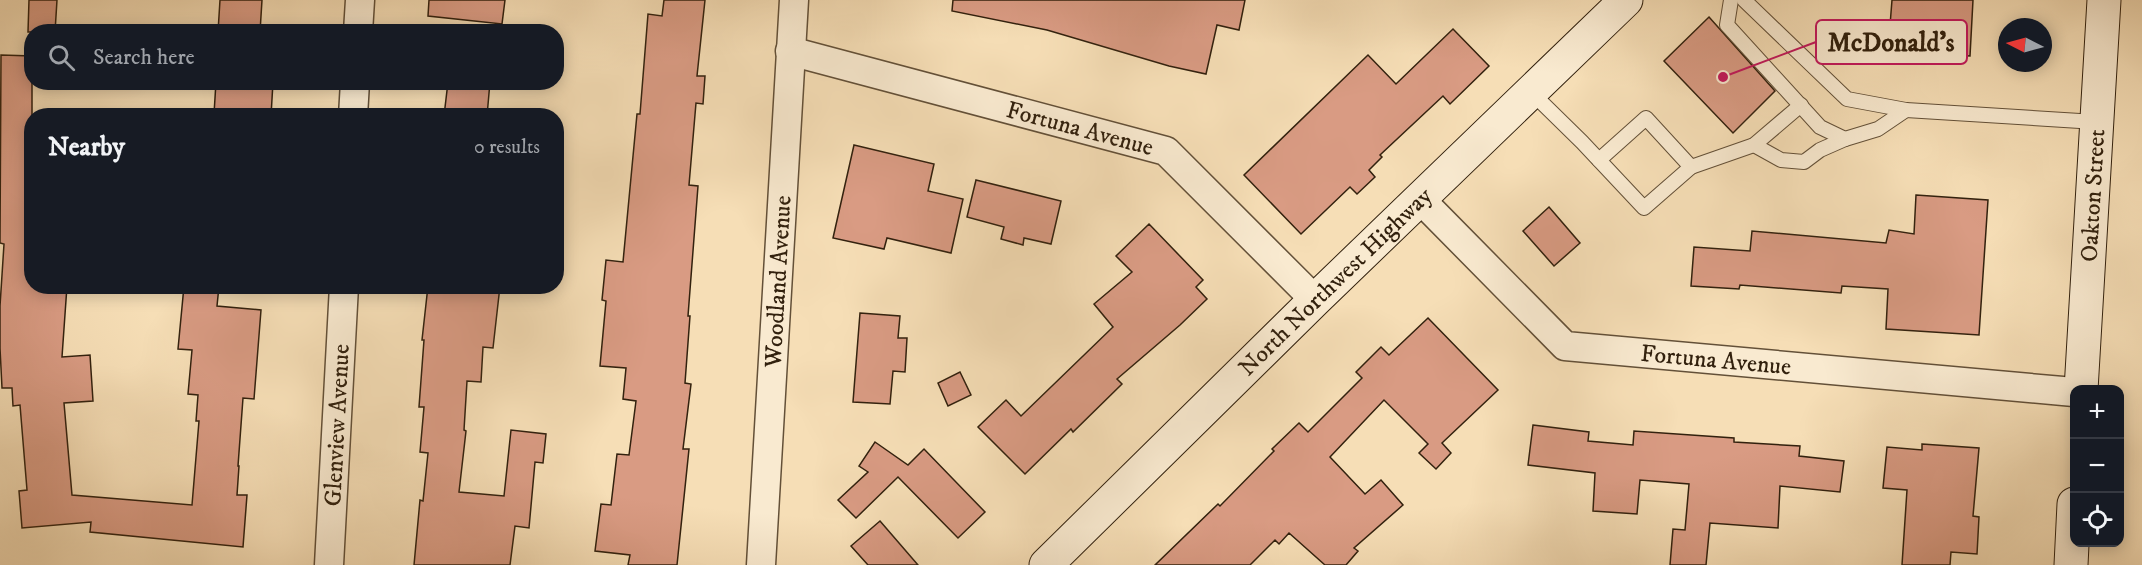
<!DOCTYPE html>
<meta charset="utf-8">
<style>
body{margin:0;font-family:"IM FELL DW Pica",serif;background:#20242c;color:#f1f3f6}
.controls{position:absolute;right:18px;bottom:18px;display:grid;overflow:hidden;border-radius:12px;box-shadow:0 3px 15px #0003}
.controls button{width:54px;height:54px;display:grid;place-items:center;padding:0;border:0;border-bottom:2px solid #363941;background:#171b24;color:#f1f3f6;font:30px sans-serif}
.compass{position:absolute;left:1998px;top:18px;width:54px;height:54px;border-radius:50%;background:#171b24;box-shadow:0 3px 15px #0003;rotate:276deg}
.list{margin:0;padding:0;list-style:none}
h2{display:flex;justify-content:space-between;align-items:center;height:78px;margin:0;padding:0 24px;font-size:26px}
h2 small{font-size:20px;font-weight:400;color:#9ea1a6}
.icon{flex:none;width:33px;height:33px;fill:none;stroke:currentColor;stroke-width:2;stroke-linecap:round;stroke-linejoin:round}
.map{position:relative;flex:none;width:2142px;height:565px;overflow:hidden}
.search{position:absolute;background:#171b24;box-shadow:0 3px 15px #0003;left:24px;top:24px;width:540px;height:66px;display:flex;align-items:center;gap:15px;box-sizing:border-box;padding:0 21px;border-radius:24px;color:#9ea1a6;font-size:22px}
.panel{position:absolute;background:#171b24;box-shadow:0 3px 15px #0003;left:24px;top:108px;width:540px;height:186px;border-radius:24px}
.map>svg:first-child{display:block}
.building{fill:#d99b83;stroke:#32210e;stroke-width:1.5}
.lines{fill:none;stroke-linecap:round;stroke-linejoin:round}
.lane-casing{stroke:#635038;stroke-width:16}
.street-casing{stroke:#635038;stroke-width:31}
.secondary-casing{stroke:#32210e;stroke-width:35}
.lane{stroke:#f9ead0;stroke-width:14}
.street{stroke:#f9ead0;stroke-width:28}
.secondary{stroke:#f9ead0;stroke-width:33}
.labels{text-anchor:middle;stroke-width:4.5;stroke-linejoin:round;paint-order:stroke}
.street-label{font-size:24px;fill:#32210e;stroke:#f9ead0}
.leader{fill:none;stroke:#c2185b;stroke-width:2}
.callout-dot{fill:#c2185b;stroke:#f9ead0;stroke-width:2}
.callout{fill:#f9ead0;stroke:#c2185b;stroke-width:2}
.callout-label{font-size:26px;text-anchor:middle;font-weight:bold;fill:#32210e}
</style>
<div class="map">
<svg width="2142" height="565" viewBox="0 0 2142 565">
<rect width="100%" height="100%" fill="#f6deb6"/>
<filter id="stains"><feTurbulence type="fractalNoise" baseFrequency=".00333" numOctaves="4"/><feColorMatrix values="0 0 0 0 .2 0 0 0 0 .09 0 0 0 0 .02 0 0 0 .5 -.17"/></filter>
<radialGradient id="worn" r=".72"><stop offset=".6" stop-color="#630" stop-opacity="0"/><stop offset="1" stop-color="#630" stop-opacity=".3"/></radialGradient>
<!-- building -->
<g class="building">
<path d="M 29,0 L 57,0 L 55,32 L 28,32 Z"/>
<path d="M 220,0 L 262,0 L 260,32 L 218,32 Z"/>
<path d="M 429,0 L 505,0 L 502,24 L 428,16 Z"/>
<path d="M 664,0 L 705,0 L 697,76 L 705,76 L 703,104 L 696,103 L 689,185 L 698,186 L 688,316 L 690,316 L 685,383 L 691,384 L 683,449 L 689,449 L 677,565 L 628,565 L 630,555 L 595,551 L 601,504 L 611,505 L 617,454 L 629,455 L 636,401 L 623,399 L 626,368 L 600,366 L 606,301 L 602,300 L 606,260 L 623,262 L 637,114 L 640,114 L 648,14 L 662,16 Z"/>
<path d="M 953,0 L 1245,0 L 1239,30 L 1217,25 L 1206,74 L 1169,66 L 1047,30 L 952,11 Z"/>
<path d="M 1892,0 L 1973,0 L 1970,56 L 1888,51 Z"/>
<path d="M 1709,17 L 1775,91 L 1733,133 L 1664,61 Z"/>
<path d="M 1453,29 L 1489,66 L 1450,104 L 1443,96 L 1380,155 L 1382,157 L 1369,170 L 1375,177 L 1357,194 L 1350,187 L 1301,234 L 1244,175 L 1368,55 L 1396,84 Z"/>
<path d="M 1,55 L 32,56 L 32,286 L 67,286 L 62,357 L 90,355 L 93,401 L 64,403 L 72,495 L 192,505 L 199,421 L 196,421 L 198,395 L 188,394 L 192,350 L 178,349 L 184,286 L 219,286 L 217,306 L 261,310 L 254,399 L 243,398 L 238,466 L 239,466 L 237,495 L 247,495 L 243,547 L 90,532 L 91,522 L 22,528 L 19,491 L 27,490 L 20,405 L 13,406 L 12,388 L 2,388 L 0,348 L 0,306 L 4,244 L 0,243 Z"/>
<path d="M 216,82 L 273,82 L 271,116 L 214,114 Z"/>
<path d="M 448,82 L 490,82 L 487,116 L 444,116 Z"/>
<path d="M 854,145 L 934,164 L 928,191 L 963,199 L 951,253 L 887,238 L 884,249 L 833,238 Z"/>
<path d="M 976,180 L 1061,201 L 1051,244 L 1024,238 L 1023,245 L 1001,239 L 1004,227 L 967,217 Z"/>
<path d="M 1916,195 L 1988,200 L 1979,335 L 1886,329 L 1888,289 L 1842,286 L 1841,293 L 1740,285 L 1739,289 L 1691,286 L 1694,247 L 1750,251 L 1752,231 L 1886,243 L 1889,230 L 1914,234 Z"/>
<path d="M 1549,207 L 1580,243 L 1554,266 L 1523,231 Z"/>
<path d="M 1149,224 L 1203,280 L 1196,287 L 1207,299 L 1180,325 L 1117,379 L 1122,384 L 1073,432 L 1071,429 L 1025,474 L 978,427 L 1006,400 L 1021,416 L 1113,327 L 1094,304 L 1132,272 L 1116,256 Z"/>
<path d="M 428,286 L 500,286 L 493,348 L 483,347 L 481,382 L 467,381 L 464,430 L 466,431 L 459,492 L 504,496 L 511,430 L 546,434 L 543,463 L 535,462 L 529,528 L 515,526 L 510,565 L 414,565 L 420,500 L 423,501 L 428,453 L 420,452 L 424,407 L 419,407 L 424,340 L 422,340 Z"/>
<path d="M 860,313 L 900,316 L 898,338 L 907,338 L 905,372 L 893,371 L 890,404 L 853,402 Z"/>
<path d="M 1428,318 L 1498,390 L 1442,443 L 1451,453 L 1436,469 L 1419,453 L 1428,444 L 1384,400 L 1330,457 L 1365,494 L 1381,480 L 1403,505 L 1354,548 L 1358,551 L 1346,565 L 1325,565 L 1289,533 L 1279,544 L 1275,540 L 1250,565 L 1155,565 L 1218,504 L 1220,506 L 1274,451 L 1272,449 L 1299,423 L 1308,432 L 1362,378 L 1356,372 L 1381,347 L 1389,355 Z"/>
<path d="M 960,372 L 971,395 L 948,406 L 938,383 Z"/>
<path d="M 1533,425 L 1589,432 L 1588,441 L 1633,445 L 1634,431 L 1734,438 L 1734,442 L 1800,446 L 1799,456 L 1844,461 L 1840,492 L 1780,486 L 1778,528 L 1710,523 L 1706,565 L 1670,565 L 1673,529 L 1685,530 L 1689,484 L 1640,480 L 1637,514 L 1593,511 L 1595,473 L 1528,465 Z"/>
<path d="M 875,442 L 908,465 L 924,449 L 985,512 L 958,538 L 898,477 L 856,518 L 838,500 L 868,472 L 859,466 Z"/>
<path d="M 1922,444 L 1979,448 L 1973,516 L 1979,517 L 1977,554 L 1951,552 L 1950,565 L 1902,565 L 1907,490 L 1883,488 L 1887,447 L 1922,450 Z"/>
<path d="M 880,521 L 918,565 L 868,565 L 851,546 Z"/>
</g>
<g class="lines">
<defs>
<g id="lane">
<path d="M 1731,0 L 1727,25 L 1820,127 L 1845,139 L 1878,129 L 1906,110"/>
<path d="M 1744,0 L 1847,99 L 1906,110 L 2096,122"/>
<path d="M 1531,92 L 1582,142 L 1644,208 L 1691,167 L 1754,145 L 1801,105"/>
<path d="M 1754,145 L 1781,160 L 1804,162 L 1820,150 L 1845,139"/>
<path d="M 1599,160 L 1646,118 L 1691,167"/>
</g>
<g id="street">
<path d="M 358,32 L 360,0"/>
<path id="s1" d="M 790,51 L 1166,151 L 1315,300"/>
<path d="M 353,116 L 355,82"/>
<path id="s2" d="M 1420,199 L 1565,346 L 2074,392"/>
<path id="s3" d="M 329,565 L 344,286"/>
<path id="s4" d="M 761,565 L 794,0"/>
</g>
<g id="secondary">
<path id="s5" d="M 2081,390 L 2104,0"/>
<path id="s6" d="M 1046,565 L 1315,300 L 1626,0"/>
<path d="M 2071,565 L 2074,504"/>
</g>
</defs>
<!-- lane casing -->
<use href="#lane" class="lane-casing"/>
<!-- street casing -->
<use href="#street" class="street-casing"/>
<!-- secondary casing -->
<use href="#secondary" class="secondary-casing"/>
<!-- lane -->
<use href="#lane" class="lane"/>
<!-- street -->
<use href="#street" class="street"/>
<!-- secondary -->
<use href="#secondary" class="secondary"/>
</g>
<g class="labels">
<!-- street labels -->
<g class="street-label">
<text dy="8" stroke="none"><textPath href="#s1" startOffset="300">Fortuna Avenue</textPath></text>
<text dy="8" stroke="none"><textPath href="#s5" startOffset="195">Oakton Street</textPath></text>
<text dy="8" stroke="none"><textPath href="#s4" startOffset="284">Woodland Avenue</textPath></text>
<text dy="8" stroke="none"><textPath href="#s6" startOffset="405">North Northwest Highway</textPath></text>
<text dy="8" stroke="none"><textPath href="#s2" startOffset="358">Fortuna Avenue</textPath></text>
<text dy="8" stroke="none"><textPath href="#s3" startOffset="140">Glenview Avenue</textPath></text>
</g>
</g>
<!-- callouts -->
<path class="leader" d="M1723 77L1816 42"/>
<circle class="callout-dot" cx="1723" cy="77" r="6"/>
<rect class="callout" x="1816" y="20" width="151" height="44" rx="6"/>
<g class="callout-label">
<text x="1891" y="51">McDonald's</text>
</g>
<rect width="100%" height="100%" filter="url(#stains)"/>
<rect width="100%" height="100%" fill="url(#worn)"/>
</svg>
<div class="controls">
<button>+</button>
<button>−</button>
<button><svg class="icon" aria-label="locate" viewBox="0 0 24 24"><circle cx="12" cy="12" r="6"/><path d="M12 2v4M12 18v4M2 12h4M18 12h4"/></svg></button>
</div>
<svg class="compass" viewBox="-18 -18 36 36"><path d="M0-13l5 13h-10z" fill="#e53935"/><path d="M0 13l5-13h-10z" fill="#9ea1a6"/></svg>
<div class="search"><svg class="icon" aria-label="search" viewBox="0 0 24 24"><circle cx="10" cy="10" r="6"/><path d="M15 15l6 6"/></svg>Search here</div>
<section class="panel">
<h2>Nearby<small>0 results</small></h2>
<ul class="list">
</ul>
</section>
</div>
